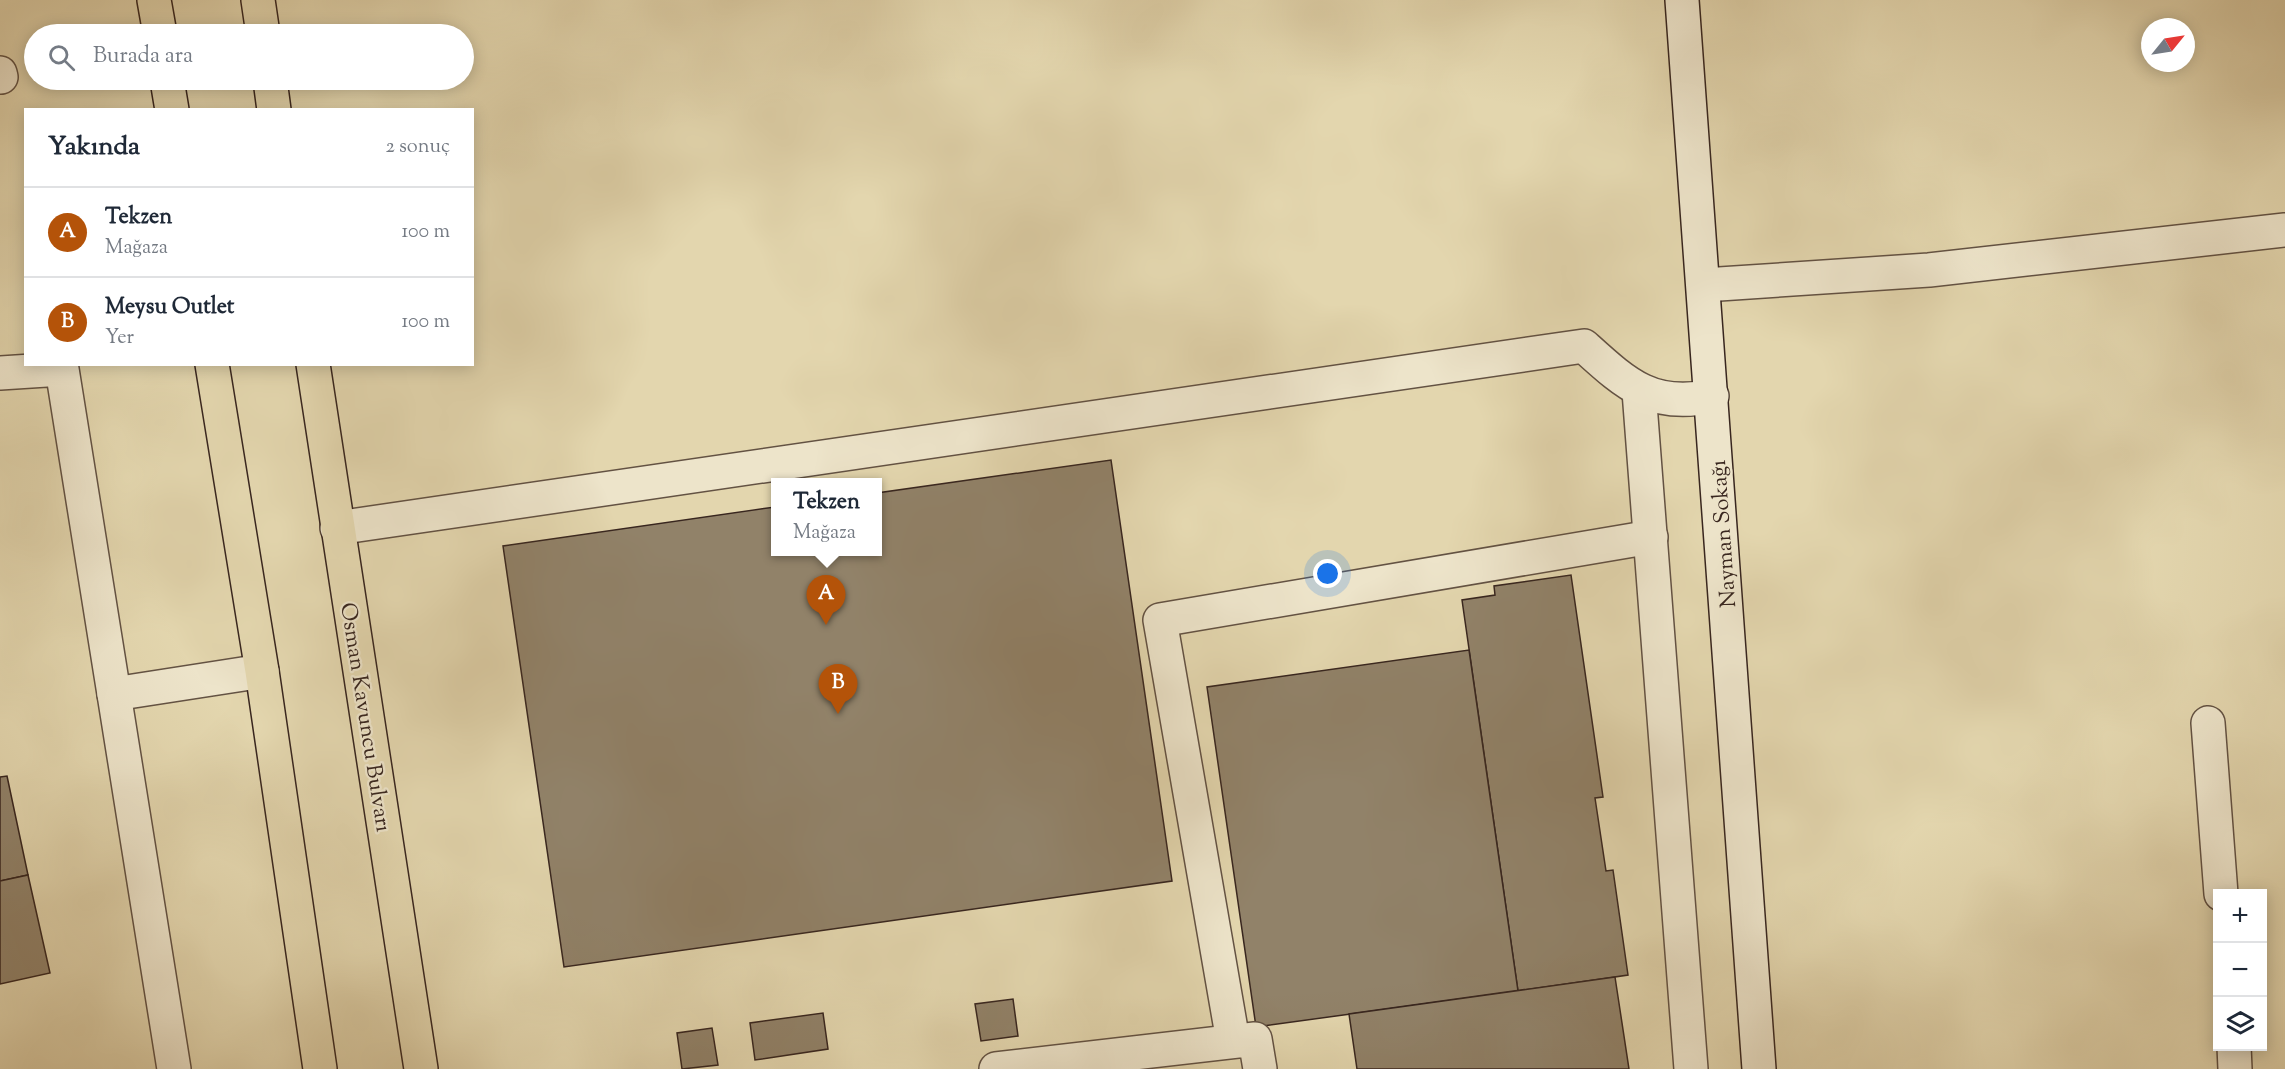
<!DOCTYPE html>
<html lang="tr">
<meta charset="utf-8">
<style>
body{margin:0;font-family:"Sorts Mill Goudy",serif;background:#f2f2f3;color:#1f2937}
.controls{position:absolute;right:18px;bottom:18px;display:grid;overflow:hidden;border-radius:0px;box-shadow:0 3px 15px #0003}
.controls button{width:54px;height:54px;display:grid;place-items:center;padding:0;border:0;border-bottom:2px solid #e0e1e3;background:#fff;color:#1f2937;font:30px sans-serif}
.compass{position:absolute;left:2141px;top:18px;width:54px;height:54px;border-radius:50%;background:#fff;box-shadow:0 3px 15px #0003;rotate:60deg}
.you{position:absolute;left:1328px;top:574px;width:21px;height:21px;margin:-15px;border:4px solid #fff;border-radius:50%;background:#1a73e8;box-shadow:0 0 0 9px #1a73e833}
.badge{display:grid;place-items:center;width:39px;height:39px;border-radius:50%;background:#b45309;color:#fff;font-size:20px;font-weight:700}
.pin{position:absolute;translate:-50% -50px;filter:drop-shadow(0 2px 3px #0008)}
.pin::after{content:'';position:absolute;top:32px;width:21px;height:18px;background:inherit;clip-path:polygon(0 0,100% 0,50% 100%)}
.popup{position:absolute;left:771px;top:478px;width:111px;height:78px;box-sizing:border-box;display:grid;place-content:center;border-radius:0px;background:#fff;filter:drop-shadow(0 2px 4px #0005);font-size:20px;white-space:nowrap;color:#747a83}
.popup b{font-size:22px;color:#1f2937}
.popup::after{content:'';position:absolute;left:50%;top:100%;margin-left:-12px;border:12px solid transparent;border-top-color:#fff}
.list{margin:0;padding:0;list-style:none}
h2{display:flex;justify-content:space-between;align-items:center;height:78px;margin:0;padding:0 24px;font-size:26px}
h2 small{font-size:20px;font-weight:400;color:#747a83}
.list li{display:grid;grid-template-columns:39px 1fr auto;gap:18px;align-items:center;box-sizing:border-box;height:90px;padding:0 24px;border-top:2px solid #e0e1e3}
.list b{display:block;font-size:22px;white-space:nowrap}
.list p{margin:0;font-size:20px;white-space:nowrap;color:#747a83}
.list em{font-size:20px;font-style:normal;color:#747a83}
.icon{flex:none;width:33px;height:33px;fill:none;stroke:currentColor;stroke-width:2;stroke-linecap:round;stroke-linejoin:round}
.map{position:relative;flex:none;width:2285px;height:1069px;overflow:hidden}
.search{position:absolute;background:#fff;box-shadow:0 3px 15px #0003;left:24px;top:24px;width:450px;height:66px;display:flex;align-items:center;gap:15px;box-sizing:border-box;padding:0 21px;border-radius:33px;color:#747a83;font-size:22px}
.panel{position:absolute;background:#fff;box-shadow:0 3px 15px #0003;left:24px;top:108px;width:450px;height:258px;border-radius:0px}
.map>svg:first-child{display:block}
.building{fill:#918269;stroke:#38261f;stroke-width:1.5}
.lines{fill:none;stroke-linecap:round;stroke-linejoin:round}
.street-casing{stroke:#635243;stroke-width:36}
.secondary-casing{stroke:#38261f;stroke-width:36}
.highway-casing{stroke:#38261f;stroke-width:36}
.street{stroke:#ede4ca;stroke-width:33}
.secondary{stroke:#ede4ca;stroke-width:33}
.highway{stroke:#e3d6ae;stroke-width:33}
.labels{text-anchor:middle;stroke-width:4.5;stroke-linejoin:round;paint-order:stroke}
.street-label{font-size:22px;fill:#38261f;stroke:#ede4ca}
</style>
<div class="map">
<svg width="2285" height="1069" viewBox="0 0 2285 1069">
<rect width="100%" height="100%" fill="#e3d6ae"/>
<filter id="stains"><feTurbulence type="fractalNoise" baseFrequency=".00333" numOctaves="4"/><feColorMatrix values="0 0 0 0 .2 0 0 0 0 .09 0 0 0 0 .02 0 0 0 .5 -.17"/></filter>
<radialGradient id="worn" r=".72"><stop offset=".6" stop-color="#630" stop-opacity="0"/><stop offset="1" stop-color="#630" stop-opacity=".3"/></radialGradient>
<!-- building -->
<g class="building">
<path d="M 1111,460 L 1172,881 L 564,967 L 503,546 L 775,507 L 775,552 L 877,552 L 877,493 Z"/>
<path d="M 1571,575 L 1603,797 L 1595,798 L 1606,871 L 1613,870 L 1628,975 L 1518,991 L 1462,600 L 1495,595 L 1494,586 Z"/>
<path d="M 1469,650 L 1518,991 L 1256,1027 L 1207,687 Z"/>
<path d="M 7,776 L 28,875 L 0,881 L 0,777 Z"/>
<path d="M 28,875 L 50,973 L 0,984 L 0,881 Z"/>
<path d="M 1615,977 L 1629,1069 L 1357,1069 L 1349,1014 Z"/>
<path d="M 1013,999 L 1018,1036 L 981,1041 L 975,1004 Z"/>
<path d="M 823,1013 L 828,1049 L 755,1060 L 750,1023 Z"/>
<path d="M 712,1028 L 718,1065 L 682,1069 L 677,1033 Z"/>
</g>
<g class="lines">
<defs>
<g id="street">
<path d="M 0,73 L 1,77"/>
<path d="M 1704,285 L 1929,270 L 2285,230"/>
<path d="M 0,373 L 62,369 L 174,1069"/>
<path d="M 1639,391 L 1691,1069"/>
<path d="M 337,528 L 1584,346 C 1626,384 1652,409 1712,396"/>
<path d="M 114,694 L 262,671"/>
<path d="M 2208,723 L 2221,894"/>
<path d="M 1233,1041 L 1160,620 L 1651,537"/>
<path d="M 2234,1046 L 2235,1069"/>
<path d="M 996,1069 L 1255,1039 L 1260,1069"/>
</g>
<path id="secondary" d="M 1682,0 L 1759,1069"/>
<g id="highway">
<path d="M 154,0 L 160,34"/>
<path d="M 258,0 L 263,34"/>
<path d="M 167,80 L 172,110"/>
<path d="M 270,80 L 274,110"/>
<path d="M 212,364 L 262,671 L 320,1069"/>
<path d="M 313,364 L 421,1069"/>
</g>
</defs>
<!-- street casing -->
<use href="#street" class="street-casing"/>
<!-- secondary casing -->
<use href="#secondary" class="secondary-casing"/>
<!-- highway casing -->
<use href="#highway" class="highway-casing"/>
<!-- street -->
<use href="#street" class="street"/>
<!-- secondary -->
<use href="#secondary" class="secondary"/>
<!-- highway -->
<use href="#highway" class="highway"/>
</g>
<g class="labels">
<!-- street labels -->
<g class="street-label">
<text transform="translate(1722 534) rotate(-94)" y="8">Nayman Sokağı</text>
<text transform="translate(367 717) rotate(81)" y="8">Osman Kavuncu Bulvarı</text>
</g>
</g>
<rect width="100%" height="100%" filter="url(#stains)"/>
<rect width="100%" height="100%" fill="url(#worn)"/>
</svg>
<div class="controls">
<button>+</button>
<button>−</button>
<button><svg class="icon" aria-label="layers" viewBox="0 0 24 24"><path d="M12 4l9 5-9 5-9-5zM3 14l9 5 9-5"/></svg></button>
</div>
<svg class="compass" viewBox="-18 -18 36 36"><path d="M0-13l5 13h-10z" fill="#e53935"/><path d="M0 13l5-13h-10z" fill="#747a83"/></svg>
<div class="you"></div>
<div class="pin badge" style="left:826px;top:625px">A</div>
<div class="popup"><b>Tekzen</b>Mağaza</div>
<div class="pin badge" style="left:838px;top:714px">B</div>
<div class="search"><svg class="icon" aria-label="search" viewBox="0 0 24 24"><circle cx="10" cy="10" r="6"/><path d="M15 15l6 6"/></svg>Burada ara</div>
<section class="panel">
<h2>Yakında<small>2 sonuç</small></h2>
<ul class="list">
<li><span class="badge">A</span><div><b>Tekzen</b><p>Mağaza</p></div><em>100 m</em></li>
<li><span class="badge">B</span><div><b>Meysu Outlet</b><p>Yer</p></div><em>100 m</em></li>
</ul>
</section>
</div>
